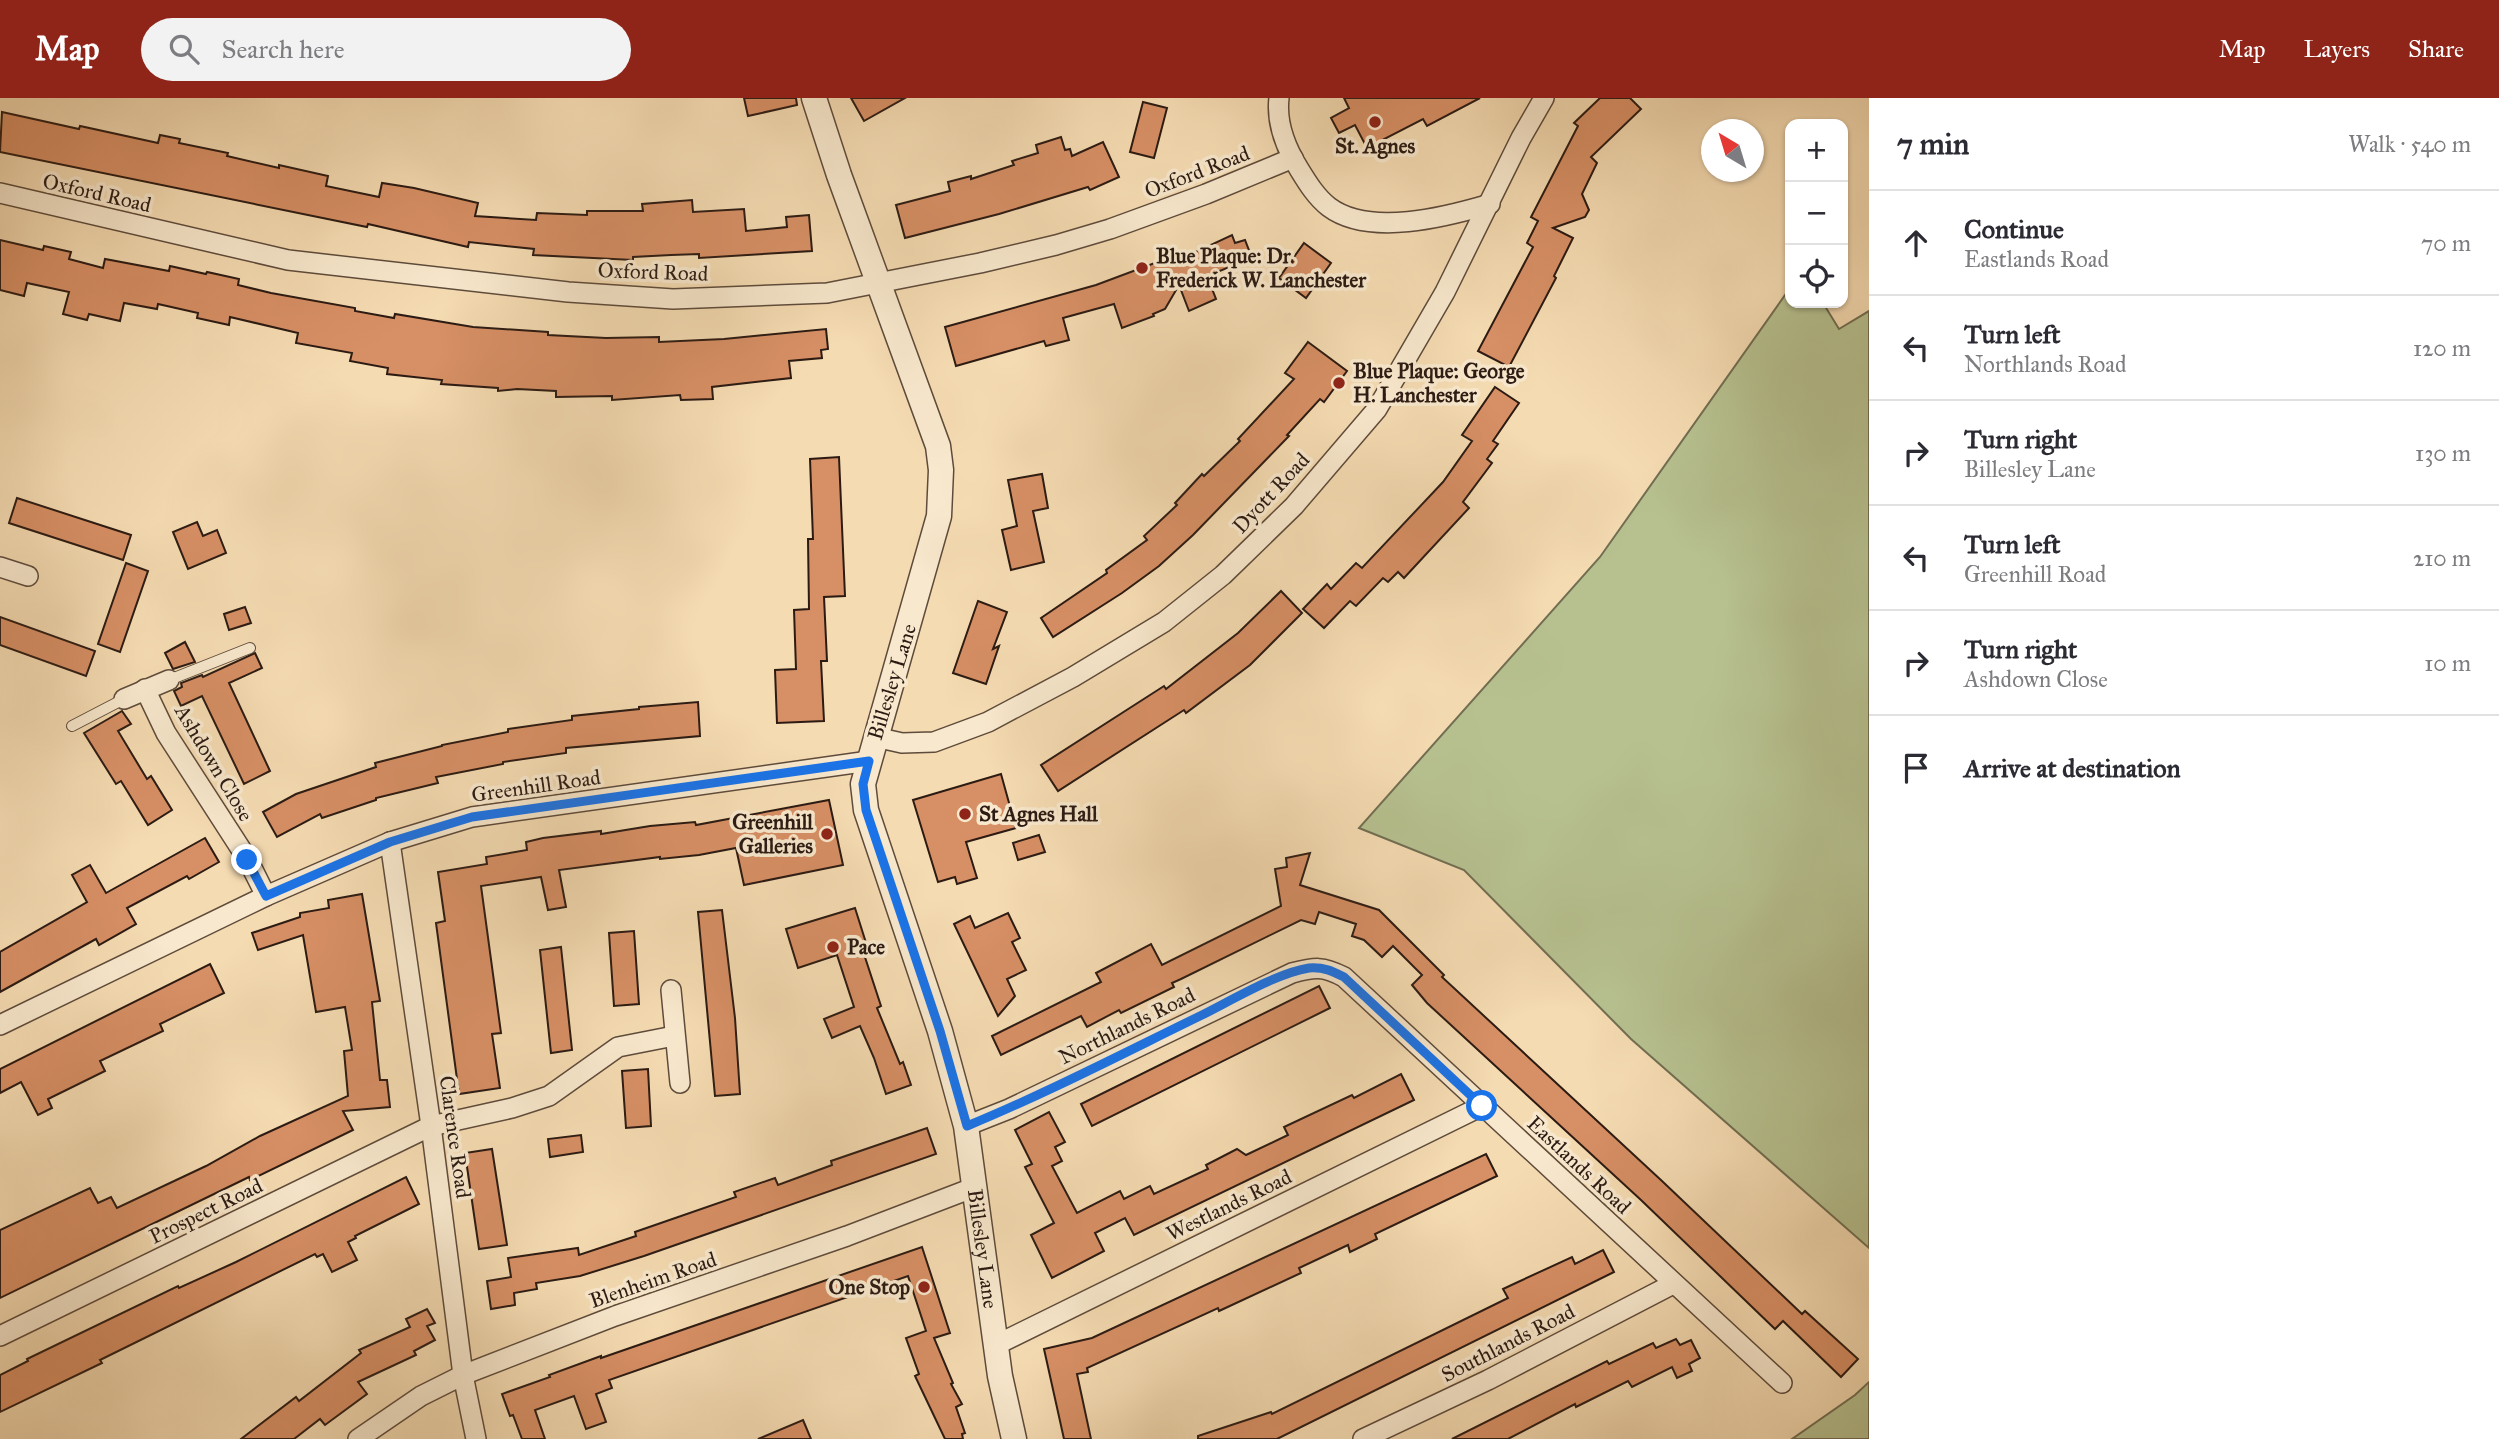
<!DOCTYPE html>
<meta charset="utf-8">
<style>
body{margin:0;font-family:"IM FELL Great Primer",serif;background:#f2f2f3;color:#2b2b33}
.controls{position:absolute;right:21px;top:21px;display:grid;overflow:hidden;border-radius:14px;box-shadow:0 2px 5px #0004}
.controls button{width:63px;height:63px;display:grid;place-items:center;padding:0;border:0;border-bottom:2px solid #e1e1e2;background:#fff;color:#2b2b33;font:35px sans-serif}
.compass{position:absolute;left:1701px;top:21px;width:63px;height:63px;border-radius:50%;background:#fff;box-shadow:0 2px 5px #0004;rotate:322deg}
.stop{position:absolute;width:21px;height:21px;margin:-16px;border:5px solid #1a73e8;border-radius:50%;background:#fff}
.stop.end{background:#1a73e8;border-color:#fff;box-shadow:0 2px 7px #0008}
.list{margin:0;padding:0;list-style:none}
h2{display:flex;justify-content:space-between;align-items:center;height:91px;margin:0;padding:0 28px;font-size:30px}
h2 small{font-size:23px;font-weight:400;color:#7c7c81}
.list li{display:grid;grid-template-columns:46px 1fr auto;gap:21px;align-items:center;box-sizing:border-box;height:105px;padding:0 28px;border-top:2px solid #e1e1e2}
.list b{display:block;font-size:26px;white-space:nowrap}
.list p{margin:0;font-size:23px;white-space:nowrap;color:#7c7c81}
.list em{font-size:23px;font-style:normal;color:#7c7c81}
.icon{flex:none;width:38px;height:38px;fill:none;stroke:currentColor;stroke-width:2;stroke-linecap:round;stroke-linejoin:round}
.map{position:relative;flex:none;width:1869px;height:1341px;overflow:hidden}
header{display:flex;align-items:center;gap:42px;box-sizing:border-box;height:98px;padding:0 35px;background:#8f2418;color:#fff}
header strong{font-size:33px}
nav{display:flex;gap:38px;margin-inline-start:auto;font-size:24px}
.search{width:490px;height:63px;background:#f2f2f3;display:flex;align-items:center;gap:18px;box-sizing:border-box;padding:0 24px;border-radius:38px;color:#7c7c81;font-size:26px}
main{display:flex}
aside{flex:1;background:#fff}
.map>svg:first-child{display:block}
.green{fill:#b7c190;stroke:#726e52;stroke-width:2}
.building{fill:#d78f65;stroke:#2c1b13;stroke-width:2}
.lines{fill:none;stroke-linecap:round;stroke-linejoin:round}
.service-casing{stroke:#5e4b3b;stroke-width:12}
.minor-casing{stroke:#5e4b3b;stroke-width:22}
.tertiary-casing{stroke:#5e4b3b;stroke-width:27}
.service{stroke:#f8e8cd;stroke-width:10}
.minor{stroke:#f8e8cd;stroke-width:19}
.tertiary{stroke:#f8e8cd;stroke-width:24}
.route{stroke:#1a73e8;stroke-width:9}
.poi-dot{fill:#8f2418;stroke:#f8e8cd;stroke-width:2.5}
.labels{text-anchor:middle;stroke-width:7;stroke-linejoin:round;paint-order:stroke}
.poi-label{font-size:21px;font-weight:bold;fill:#2c1b13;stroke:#f8e8cd;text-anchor:start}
.street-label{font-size:21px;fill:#2c1b13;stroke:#f8e8cd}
</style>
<header>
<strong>Map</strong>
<div class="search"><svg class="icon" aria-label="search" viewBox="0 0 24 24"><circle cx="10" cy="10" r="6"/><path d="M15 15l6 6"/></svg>Search here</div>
<nav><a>Map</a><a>Layers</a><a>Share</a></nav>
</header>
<main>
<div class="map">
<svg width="1869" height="1341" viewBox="0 0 1869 1341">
<rect width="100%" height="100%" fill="#f5dbb2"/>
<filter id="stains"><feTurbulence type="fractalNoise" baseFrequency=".00286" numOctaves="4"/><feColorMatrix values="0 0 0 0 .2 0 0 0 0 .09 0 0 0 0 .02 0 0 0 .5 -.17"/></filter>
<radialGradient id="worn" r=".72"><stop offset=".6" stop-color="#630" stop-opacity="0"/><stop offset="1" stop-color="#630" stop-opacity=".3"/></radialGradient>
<!-- green -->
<g class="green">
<path d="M 1790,190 L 1790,205 L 1823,205 L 1839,231 L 1869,213 L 1869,1150 L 1631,941 L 1464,772 L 1359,730 L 1600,459 Z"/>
<path d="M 1869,1284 L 1869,1341 L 1792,1341 L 1855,1297 Z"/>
</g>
<!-- building -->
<g class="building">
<path d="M 744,0 L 796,0 L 797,7 L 748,18 Z"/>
<path d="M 851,0 L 905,0 L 864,23 Z"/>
<path d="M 1344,0 L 1480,0 L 1427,28 L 1423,21 L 1367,50 L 1355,27 L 1339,35 L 1331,20 L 1349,10 Z"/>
<path d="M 1600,0 L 1630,0 L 1641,11 L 1591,59 L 1597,65 L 1582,96 L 1589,112 L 1585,119 L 1553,130 L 1573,140 L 1554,178 L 1556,180 L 1509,269 L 1478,253 L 1533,149 L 1527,145 L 1538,123 L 1531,119 L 1578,28 L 1574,25 Z"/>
<path d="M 1143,4 L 1167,10 L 1154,60 L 1130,54 Z"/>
<path d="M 2,14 L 79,31 L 80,28 L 158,45 L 160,37 L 180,41 L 179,45 L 228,55 L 227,58 L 279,70 L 279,67 L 328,78 L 326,88 L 379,99 L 382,85 L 414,90 L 478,105 L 475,118 L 536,122 L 537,115 L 587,117 L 587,113 L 643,113 L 642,106 L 692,102 L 693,114 L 744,111 L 746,133 L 787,129 L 786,119 L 809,117 L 812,153 L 699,160 L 699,156 L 671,157 L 633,159 L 633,162 L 533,157 L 534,151 L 469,144 L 468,149 L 368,126 L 367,129 L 0,54 Z"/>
<path d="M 1061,39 L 1065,52 L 1070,51 L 1072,58 L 1103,44 L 1119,79 L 1090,92 L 1088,89 L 999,116 L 905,140 L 896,107 L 950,93 L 948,84 L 971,78 L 971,81 L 1014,67 L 1012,63 L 1038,55 L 1036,47 Z"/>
<path d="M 1232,137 L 1235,145 L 1245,142 L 1252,160 L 1207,178 L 1216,201 L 1189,213 L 1179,187 L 1165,211 L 1153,216 L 1154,218 L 1122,230 L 1114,206 L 1063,220 L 1069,242 L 1046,248 L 1044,243 L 956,268 L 945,229 L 1096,187 L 1168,160 L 1170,166 Z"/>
<path d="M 0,142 L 43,152 L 44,148 L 71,154 L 69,161 L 103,170 L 105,161 L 169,173 L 170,168 L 206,176 L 207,174 L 239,181 L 238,187 L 271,195 L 355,210 L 355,213 L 394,220 L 395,216 L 473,229 L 548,234 L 548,237 L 606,240 L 659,239 L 659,244 L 724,241 L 826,231 L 828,251 L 821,252 L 822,260 L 789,263 L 791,280 L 712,289 L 713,301 L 681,302 L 680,297 L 612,302 L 612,298 L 556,299 L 556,293 L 517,291 L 498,293 L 498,290 L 441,286 L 442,282 L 387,276 L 388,270 L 350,263 L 352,255 L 296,245 L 298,235 L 230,219 L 229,227 L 197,220 L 198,215 L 158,206 L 157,211 L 124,205 L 120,223 L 89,216 L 87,222 L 63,216 L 69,194 L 27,185 L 24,198 L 0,192 Z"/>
<path d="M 1304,145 L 1331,165 L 1306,200 L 1279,180 Z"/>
<path d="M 1308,244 L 1347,273 L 1324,304 L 1320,301 L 1287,337 L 1289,338 L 1193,437 L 1159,468 L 1122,495 L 1053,539 L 1041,520 L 1107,475 L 1106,472 L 1147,442 L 1144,438 L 1177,407 L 1175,405 L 1202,376 L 1204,378 L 1240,343 L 1238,341 L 1294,281 L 1285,275 Z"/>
<path d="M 1495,289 L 1519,305 L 1493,343 L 1498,346 L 1487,361 L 1492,365 L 1463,404 L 1469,410 L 1404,480 L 1398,474 L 1388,484 L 1383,480 L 1356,508 L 1350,503 L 1324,530 L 1303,511 L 1327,486 L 1331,491 L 1356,465 L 1362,470 L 1443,384 L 1472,343 L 1462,337 Z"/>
<path d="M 839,359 L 845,498 L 824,499 L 827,563 L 821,563 L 824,623 L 777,625 L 775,572 L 796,571 L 794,512 L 809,511 L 808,441 L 813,441 L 810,361 Z"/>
<path d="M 1042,376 L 1048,410 L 1033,413 L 1044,464 L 1011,472 L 1002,432 L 1017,428 L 1008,382 Z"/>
<path d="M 17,400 L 131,437 L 123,462 L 9,425 Z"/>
<path d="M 197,424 L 203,438 L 217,432 L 226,455 L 188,471 L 173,434 Z"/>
<path d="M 126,465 L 148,473 L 120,554 L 98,546 Z"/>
<path d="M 1281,493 L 1302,515 L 1250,567 L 1186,615 L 1184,612 L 1058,693 L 1041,667 L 1164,588 L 1166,591 L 1238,535 Z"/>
<path d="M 978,503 L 1007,514 L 993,551 L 999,548 L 986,586 L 953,575 Z"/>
<path d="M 245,509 L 251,525 L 229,532 L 224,516 Z"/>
<path d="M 0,519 L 95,553 L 86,578 L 0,547 Z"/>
<path d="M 185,544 L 195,564 L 173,571 L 165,555 Z"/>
<path d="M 255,555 L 262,570 L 229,585 L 270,673 L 244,686 L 202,598 L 181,608 L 174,593 L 182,589 L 181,585 L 202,577 L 203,579 Z"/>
<path d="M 698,604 L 700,638 L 566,650 L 566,655 L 503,664 L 503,666 L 436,679 L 438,685 L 376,700 L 376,702 L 322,720 L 320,716 L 277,739 L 263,714 L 296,696 L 376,669 L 375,665 L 442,648 L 442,647 L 508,634 L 508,631 L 572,622 L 572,618 L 639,611 L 639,609 Z"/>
<path d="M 122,613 L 131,626 L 118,633 L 147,681 L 151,678 L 172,712 L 148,727 L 121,683 L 116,686 L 84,635 Z"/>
<path d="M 1001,676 L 1016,730 L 966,744 L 977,780 L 957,786 L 955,779 L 938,784 L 913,702 Z"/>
<path d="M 829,702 L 843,767 L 744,787 L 736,750 L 699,757 L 660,761 L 660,759 L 559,772 L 566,809 L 548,812 L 541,779 L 481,788 L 501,935 L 492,936 L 500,990 L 459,996 L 436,825 L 445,823 L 438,774 L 487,766 L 486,759 L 527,752 L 526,744 L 543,740 L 601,733 L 601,736 L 650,728 L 695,724 L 696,727 Z"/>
<path d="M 1039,737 L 1045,754 L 1018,762 L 1013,745 Z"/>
<path d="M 205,740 L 219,764 L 189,781 L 187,778 L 127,810 L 136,826 L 99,847 L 96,841 L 0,894 L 0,854 L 87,804 L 72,777 L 90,767 L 106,795 Z"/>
<path d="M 1310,755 L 1300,787 L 1379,812 L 1444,877 L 1442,879 L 1662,1083 L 1802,1216 L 1805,1213 L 1858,1261 L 1841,1279 L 1783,1223 L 1775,1231 L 1641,1102 L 1427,905 L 1412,887 L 1422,877 L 1393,848 L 1382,859 L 1364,842 L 1352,838 L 1356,826 L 1319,814 L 1315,826 L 1301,822 L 1181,881 L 1172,885 L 1174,889 L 1121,915 L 1119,912 L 1087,929 L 1081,918 L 1001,957 L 992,938 L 1101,884 L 1096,875 L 1151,846 L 1162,867 L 1281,808 L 1275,771 L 1287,769 L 1286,760 Z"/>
<path d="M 362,796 L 380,903 L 372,904 L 380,982 L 387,982 L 390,1009 L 343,1013 L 353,1032 L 250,1082 L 249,1079 L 0,1200 L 0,1132 L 90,1090 L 98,1105 L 111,1099 L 117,1110 L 206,1068 L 260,1038 L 348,998 L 344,953 L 352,952 L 345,909 L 316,914 L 303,837 L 258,852 L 252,835 L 300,819 L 300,815 L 329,810 L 328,802 Z"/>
<path d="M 855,810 L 867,848 L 862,850 L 881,908 L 877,910 L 900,966 L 903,964 L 911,987 L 886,996 L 874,960 L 860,928 L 832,940 L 824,921 L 854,909 L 837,857 L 798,870 L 786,831 Z"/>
<path d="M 722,812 L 735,920 L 740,996 L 715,998 L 698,814 Z"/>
<path d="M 1008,815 L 1020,840 L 1012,844 L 1026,872 L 1007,881 L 1015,898 L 998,918 L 954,826 L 970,818 L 975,830 Z"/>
<path d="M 634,833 L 639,906 L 614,908 L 609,835 Z"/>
<path d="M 561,849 L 572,952 L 551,955 L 540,852 Z"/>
<path d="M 210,866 L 224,895 L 160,926 L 163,933 L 100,963 L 105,973 L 48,1001 L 52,1010 L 38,1017 L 21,984 L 0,995 L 0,971 Z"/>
<path d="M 1319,888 L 1330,910 L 1092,1028 L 1081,1006 Z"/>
<path d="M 648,971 L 651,1028 L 626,1030 L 622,973 Z"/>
<path d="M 1401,976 L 1414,1002 L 1134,1137 L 1125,1120 L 1095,1135 L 1104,1153 L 1052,1180 L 1031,1137 L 1054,1125 L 1025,1069 L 1032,1066 L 1015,1032 L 1049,1014 L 1065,1044 L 1055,1049 L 1062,1063 L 1052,1068 L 1077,1115 L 1120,1093 L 1124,1101 L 1150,1088 L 1154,1096 L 1208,1071 L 1206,1067 L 1237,1051 L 1246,1057 L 1288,1037 L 1284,1029 L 1352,997 L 1354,1000 Z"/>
<path d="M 927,1030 L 936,1056 L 644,1158 L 580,1178 L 536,1185 L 537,1191 L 514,1195 L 515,1207 L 491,1211 L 487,1183 L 511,1179 L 508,1160 L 578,1150 L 579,1157 L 636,1138 L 635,1134 L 736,1099 L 734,1094 L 775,1080 L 778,1087 L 832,1067 L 831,1063 Z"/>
<path d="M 581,1037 L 583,1054 L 550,1059 L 548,1041 Z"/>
<path d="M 492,1051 L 507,1147 L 479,1151 L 465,1055 Z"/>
<path d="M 1486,1056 L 1497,1078 L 1375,1136 L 1377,1141 L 1350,1154 L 1348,1147 L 1299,1170 L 1301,1175 L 1219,1213 L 1218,1210 L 1087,1270 L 1088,1274 L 1077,1276 L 1091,1341 L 1064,1341 L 1044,1251 L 1092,1240 Z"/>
<path d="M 406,1079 L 419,1106 L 355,1138 L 356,1140 L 348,1144 L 357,1162 L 332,1174 L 323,1156 L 317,1159 L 315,1156 L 100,1262 L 102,1265 L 0,1314 L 0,1277 L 28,1263 L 27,1261 L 178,1188 L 179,1190 L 236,1164 Z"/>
<path d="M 922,1149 L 950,1235 L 934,1240 L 953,1285 L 951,1286 L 962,1306 L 956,1309 L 965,1335 L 962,1336 L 963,1341 L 945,1341 L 915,1278 L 919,1276 L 906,1240 L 926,1233 L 908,1178 L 609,1282 L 612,1290 L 596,1296 L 606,1324 L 586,1331 L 574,1298 L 535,1312 L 545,1341 L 522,1341 L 513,1317 L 510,1318 L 502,1296 L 550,1279 L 549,1277 L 601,1258 L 601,1260 Z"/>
<path d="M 1603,1152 L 1614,1174 L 1277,1341 L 1198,1341 L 1198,1338 L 1271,1314 L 1272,1316 L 1508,1200 L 1503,1191 L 1518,1184 L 1572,1159 L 1575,1166 Z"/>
<path d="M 427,1211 L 435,1225 L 427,1228 L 435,1242 L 414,1253 L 416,1257 L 358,1284 L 367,1296 L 325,1327 L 320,1321 L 294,1341 L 241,1341 L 296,1299 L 299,1303 L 361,1255 L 359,1252 L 410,1229 L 406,1221 Z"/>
<path d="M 1676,1241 L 1680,1247 L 1691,1242 L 1700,1260 L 1689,1266 L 1692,1273 L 1677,1280 L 1672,1269 L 1632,1289 L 1628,1283 L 1576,1309 L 1575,1306 L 1508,1341 L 1452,1341 L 1607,1263 L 1609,1266 L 1653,1245 L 1656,1250 Z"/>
<path d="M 803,1322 L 811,1341 L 758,1341 Z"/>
</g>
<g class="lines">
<defs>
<g id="service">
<path d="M 169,582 L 250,550"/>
<path d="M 72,628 L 124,601"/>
</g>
<g id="minor">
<path d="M 1279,0 C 1276,25 1286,50 1299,71 C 1307,84 1316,99 1329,109 C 1369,139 1446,119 1490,106"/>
<path d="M 0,95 L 288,162 L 568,194 L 673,201 L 827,195 L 980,165 L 1056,147 L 1110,131 L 1206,96 L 1293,60"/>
<path d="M 0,469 L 28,478"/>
<path d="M 145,591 L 166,635 L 248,762 L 266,798"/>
<path d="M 124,601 L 169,582"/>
<path d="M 875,639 L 902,645 L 934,644 L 988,624 L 1073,579 L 1164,524 L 1223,477 L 1294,408 L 1377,311 L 1445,194 L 1521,40 L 1544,0"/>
<path d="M 390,744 L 431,1028 L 463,1277 L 476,1341"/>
<path d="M 671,892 L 680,985"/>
<path d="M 0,927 L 266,798 L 390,744 L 472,719 L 869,663"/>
<path d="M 966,1028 L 1009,1011 L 1292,875 C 1315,869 1323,868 1344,879 L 1782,1285"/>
<path d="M 0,1238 L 431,1028 L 512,1010 L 549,998 L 618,949 L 674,938"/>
<path d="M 996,1247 L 1482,1008"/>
<path d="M 358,1341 L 421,1298 L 463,1277 L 615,1218 L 847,1138 L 975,1089"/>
<path d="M 1363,1341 L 1488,1282 L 1673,1186"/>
</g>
<g id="tertiary">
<path id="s1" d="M 814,0 L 839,77 L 938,348 L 941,372 L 939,418 L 863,686 L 866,712 L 940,933 L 966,1028 L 1000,1278 L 1014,1341"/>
</g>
</defs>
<!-- service casing -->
<use href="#service" class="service-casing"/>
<!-- minor casing -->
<use href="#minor" class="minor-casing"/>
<!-- tertiary casing -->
<use href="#tertiary" class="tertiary-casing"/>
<!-- service -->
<use href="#service" class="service"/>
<!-- minor -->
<use href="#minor" class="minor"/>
<!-- tertiary -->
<use href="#tertiary" class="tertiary"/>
</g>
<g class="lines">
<!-- route -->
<path class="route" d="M 247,762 L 266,798 L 390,744 L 472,719 L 869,663 L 863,686 L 866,712 L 940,933 L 967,1028 C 1047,995 1124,955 1202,917 C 1232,902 1277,875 1309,870 C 1324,869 1332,873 1344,879 L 1482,1008"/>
</g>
<!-- markers -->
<g class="poi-dot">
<circle cx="1375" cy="24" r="7"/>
<circle cx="1142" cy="170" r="7"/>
<circle cx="1339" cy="285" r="7"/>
<circle cx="965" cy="716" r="7"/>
<circle cx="827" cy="736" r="7"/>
<circle cx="833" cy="849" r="7"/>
<circle cx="924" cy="1189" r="7"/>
</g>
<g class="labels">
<!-- poi labels -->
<g class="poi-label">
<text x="1375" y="55" text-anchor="middle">St. Agnes</text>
<text x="1156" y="165">Blue Plaque: Dr.<tspan x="1156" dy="24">Frederick W. Lanchester</tspan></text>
<text x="1353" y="280">Blue Plaque: George<tspan x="1353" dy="24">H. Lanchester</tspan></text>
<text x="979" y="723">St Agnes Hall</text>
<text x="813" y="731" text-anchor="end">Greenhill<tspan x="813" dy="24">Galleries</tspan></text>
<text x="847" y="856">Pace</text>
<text x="910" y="1196" text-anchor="end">One Stop</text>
</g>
<!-- street labels -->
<g class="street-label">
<text transform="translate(1197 74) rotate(-21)" y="7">Oxford Road</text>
<text transform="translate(97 95) rotate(13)" y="7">Oxford Road</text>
<text transform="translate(653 174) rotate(2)" y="7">Oxford Road</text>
<text transform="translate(1271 395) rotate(-47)" y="7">Dyott Road</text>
<text transform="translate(892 584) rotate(-73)" y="7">Billesley Lane</text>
<text transform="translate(214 665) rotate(59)" y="7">Ashdown Close</text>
<text transform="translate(536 688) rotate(-8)" y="7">Greenhill Road</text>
<text transform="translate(1127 928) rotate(-26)" y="7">Northlands Road</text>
<text transform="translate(455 1039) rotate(82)" y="7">Clarence Road</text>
<text transform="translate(1579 1067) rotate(43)" y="7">Eastlands Road</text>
<text transform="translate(1229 1107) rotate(-26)" y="7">Westlands Road</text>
<text transform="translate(206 1113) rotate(-26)" y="7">Prospect Road</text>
<text dy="7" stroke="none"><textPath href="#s1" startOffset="1200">Billesley Lane</textPath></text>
<text transform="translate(653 1182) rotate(-19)" y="7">Blenheim Road</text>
<text transform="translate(1508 1245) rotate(-27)" y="7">Southlands Road</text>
</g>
</g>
<rect width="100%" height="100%" filter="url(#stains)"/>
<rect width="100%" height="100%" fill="url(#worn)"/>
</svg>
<div class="controls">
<button>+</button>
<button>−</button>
<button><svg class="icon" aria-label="locate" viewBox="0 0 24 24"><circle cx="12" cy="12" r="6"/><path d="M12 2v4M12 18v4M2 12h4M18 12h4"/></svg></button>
</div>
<svg class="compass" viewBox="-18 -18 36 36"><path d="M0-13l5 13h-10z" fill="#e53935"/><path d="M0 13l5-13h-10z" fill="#7c7c81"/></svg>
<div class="stop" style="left:1482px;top:1008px"></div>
<div class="stop end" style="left:247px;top:762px"></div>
</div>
<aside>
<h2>7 min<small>Walk · 540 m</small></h2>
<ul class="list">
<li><svg class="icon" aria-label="ahead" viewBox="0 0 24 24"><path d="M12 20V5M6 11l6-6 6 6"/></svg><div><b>Continue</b><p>Eastlands Road</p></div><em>70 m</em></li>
<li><svg class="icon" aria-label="left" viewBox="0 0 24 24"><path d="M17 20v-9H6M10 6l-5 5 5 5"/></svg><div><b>Turn left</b><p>Northlands Road</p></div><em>120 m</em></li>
<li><svg class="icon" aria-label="right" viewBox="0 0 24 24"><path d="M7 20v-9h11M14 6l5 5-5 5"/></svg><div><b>Turn right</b><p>Billesley Lane</p></div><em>130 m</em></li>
<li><svg class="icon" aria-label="left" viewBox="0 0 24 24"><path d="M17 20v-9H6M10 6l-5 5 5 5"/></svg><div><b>Turn left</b><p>Greenhill Road</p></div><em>210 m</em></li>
<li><svg class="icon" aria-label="right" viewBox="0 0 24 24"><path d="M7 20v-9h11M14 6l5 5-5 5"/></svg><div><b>Turn right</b><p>Ashdown Close</p></div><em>10 m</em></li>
<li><svg class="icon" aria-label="arrive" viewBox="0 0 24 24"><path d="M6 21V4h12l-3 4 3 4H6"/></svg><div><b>Arrive at destination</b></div></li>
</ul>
</aside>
</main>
